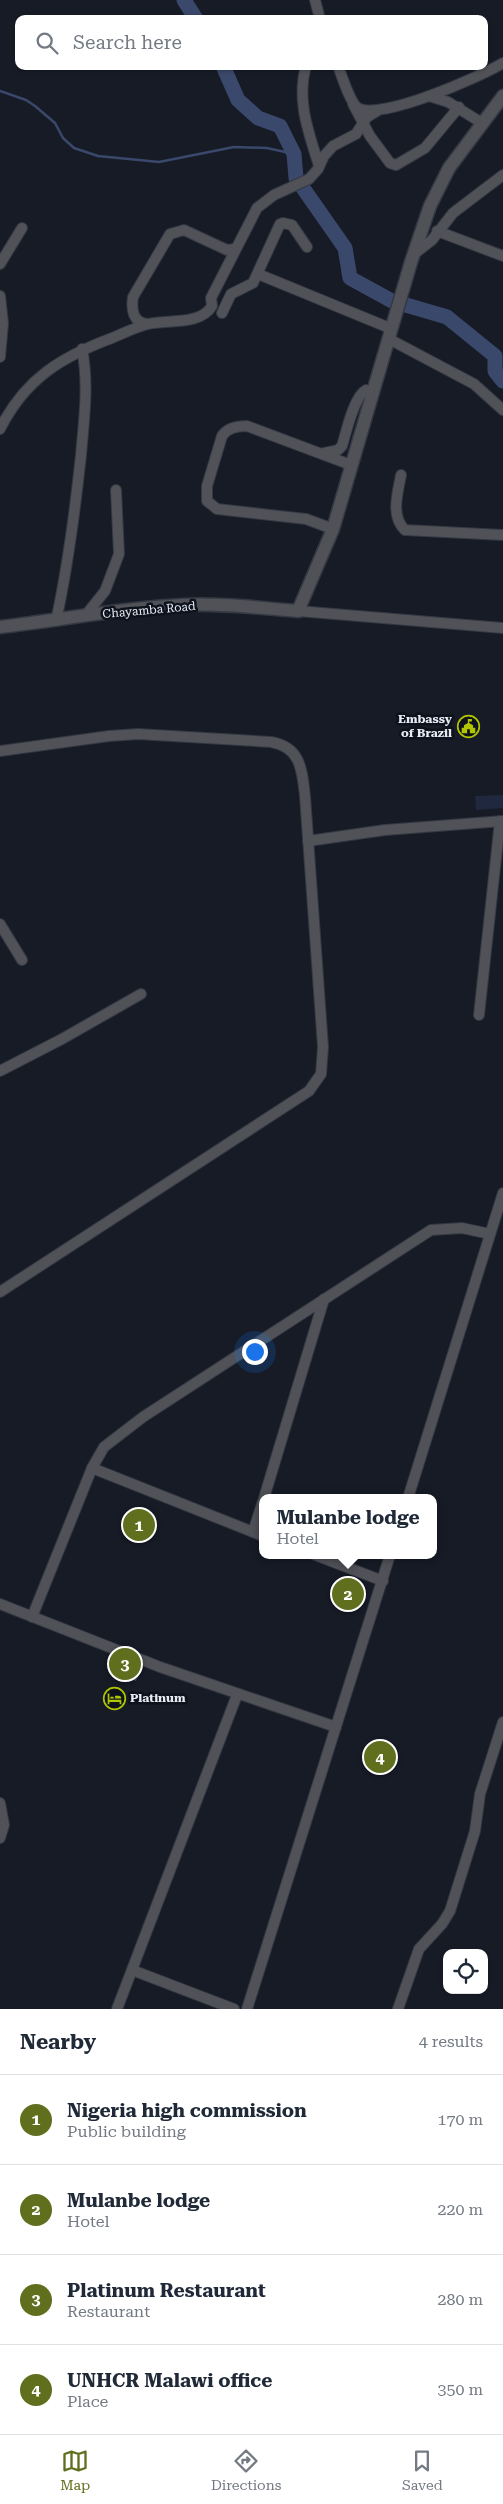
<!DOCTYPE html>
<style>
body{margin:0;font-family:"Roboto Serif",serif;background:#f6f6f7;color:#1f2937}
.controls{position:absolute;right:15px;bottom:15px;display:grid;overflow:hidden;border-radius:10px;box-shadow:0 1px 4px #0004}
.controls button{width:45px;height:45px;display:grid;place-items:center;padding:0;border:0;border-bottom:1px solid #e0e1e3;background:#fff;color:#1f2937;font:25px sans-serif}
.you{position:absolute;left:254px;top:1351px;width:18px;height:18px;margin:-12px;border:4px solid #fff;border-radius:50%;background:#1a73e8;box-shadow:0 0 0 8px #1a73e833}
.badge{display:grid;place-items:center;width:32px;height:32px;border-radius:50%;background:#606f1e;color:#fff;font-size:16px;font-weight:700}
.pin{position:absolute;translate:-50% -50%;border:2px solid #fff;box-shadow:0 1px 5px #0006}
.popup{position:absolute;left:259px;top:1494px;width:178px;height:65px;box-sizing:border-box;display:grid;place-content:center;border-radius:10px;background:#fff;filter:drop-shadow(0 1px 4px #0005);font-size:16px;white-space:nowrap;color:#747a83}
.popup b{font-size:19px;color:#1f2937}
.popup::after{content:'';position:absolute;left:50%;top:100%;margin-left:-10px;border:10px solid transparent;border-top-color:#fff}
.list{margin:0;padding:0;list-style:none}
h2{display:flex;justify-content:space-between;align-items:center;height:65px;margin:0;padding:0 20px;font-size:21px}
h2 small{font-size:16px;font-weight:400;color:#747a83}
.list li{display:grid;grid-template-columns:32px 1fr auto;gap:15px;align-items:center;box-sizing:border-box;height:90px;padding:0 20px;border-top:1px solid #e0e1e3}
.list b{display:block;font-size:19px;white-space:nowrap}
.list p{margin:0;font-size:16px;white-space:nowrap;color:#747a83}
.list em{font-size:16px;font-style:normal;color:#747a83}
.icon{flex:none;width:28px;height:28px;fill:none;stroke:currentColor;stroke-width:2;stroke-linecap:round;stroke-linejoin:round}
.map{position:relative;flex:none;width:503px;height:2009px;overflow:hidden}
.search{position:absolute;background:#fff;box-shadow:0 1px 4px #0004;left:15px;right:15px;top:15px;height:55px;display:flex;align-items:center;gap:12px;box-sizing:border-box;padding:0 18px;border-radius:10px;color:#747a83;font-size:19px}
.sheet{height:425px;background:#fff}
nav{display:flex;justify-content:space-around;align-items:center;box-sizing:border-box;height:70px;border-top:1px solid #e0e1e3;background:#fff;font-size:14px;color:#747a83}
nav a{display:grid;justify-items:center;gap:2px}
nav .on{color:#606f1e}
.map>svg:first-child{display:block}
.green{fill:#1f283f}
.water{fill:#3a486b}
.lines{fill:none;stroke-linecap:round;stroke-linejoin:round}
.stream{stroke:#3a486b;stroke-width:2.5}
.river{stroke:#3a486b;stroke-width:15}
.minor-casing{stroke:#333843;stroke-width:12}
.tertiary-casing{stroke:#333843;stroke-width:15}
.minor{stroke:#505258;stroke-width:10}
.tertiary{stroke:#505258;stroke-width:12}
.labels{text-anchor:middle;stroke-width:5;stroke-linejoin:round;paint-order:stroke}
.street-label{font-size:12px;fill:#e7ebf3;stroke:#0d121c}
.poi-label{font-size:12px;font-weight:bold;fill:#e7ebf3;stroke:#0d121c;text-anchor:end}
</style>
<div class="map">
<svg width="503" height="2009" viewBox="0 0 503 2009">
<rect width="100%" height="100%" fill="#161b26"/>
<!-- green -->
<path class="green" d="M 503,795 L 503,808 L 476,810 L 475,796 Z"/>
<!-- water -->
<path class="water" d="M 120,1664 L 140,1672 L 136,1681 L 116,1674 Z"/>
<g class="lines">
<!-- stream -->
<path class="stream" d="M 0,91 L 26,100 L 35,106 L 55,123 L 63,138 L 74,148 L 98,156 L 159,162 L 234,147 L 267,148 L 294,154"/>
<!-- river -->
<g class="river">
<path d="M 184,0 L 196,19"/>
<path d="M 223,66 L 238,100 L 258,118 L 280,126 L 294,154 L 296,178 L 345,248 L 350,278 L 392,301"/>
<path d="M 406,305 L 447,317 L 495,356 L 495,371 L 503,381"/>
</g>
<defs>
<g id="minor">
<path d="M 315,0 L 320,19"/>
<path d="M 306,66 C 296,101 309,133 319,166"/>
<path d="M 338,66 C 342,76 350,103 358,108 C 380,121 480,77 503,63"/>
<path d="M 429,96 L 448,102 L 482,123"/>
<path d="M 353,104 L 370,136 L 390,163 L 396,165 L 425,148 L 459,107"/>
<path d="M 437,231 L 503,256"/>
<path d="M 414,254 L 432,240 L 453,213 L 503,175"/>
<path d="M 0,264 L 22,228"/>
<path d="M 258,274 L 392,329"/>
<path d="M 0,296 L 3,323 L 0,357"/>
<path d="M 222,313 L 231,294 L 253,283 L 280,224 L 283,223 L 292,225 L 307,247"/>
<path d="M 148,324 C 133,323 131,310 133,297 L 170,234 L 184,230 L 227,250 L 235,249"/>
<path d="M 389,339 L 474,384 L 503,410"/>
<path d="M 0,429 C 25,379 61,357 112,338 C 124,333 136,327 148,324 C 167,319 200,326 212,306 L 211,298 L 257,208 L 274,195 L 309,179 L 318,169 L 324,156 L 333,146 L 356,134 L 367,117 L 377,111"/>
<path d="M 324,453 L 338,450 L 342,446 C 346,433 354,396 366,390 L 374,393"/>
<path d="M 401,475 C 398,492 390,516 405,530 L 503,535"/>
<path d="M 333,529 L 306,519 L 217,509 L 207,501 L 207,486 L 222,436 C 227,428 238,426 247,426 L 351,465"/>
<path d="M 298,611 L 503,628"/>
<path d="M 85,616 L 105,591 L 119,554 L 116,490"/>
<path d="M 56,621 C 68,566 75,511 81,455 C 84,419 89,384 82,349"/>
<path d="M 0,751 L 109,736 L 138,734 L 271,742 C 301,747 302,770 305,796 L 323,1047 L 321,1074 L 309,1091 L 0,1292"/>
<path d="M 308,841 L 385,830 L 503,821"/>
<path d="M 0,924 L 22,960"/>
<path d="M 479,1015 L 500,821"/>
<path d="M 0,1071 L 62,1039 L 141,994"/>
<path d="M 92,1468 L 263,1536"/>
<path d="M 264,1498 L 324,1299"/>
<path d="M 408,1498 L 503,1193"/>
<path d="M 253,1532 L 263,1501"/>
<path d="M 315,1555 L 383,1581"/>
<path d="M 0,1604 L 160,1667 L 336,1727"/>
<path d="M 32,1617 L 92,1468 L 104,1447 L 143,1417 L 431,1230 L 462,1228 L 490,1234"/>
<path d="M 0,1803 L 4,1825 L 0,1838"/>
<path d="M 132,1970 L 234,2009"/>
<path d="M 117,2009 L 237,1695"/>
<path d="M 247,2009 L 390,1555"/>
<path d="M 398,2009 L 419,1949 L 442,1924 L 450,1911 L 475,1831 L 480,1794 L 503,1722"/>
</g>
<path id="tertiary" d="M 0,627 C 61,620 121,608 183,605 C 221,603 260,608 298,611 L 333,529 L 411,262 L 430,206 L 449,168 L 503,96"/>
</defs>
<!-- minor casing -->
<use href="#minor" class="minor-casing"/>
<!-- tertiary casing -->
<use href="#tertiary" class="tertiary-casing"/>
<!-- minor -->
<use href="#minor" class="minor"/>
<!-- tertiary -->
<use href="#tertiary" class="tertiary"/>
</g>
<!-- icons -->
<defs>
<symbol id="civic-ring" viewBox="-11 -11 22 22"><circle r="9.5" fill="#0d121c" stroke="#b0c500" stroke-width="1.5"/><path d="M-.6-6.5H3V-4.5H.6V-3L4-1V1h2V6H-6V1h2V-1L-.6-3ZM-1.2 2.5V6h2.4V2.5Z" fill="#b0c500"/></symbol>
<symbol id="hotel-ring" viewBox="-11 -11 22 22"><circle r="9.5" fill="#0d121c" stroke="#b0c500" stroke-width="1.5"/><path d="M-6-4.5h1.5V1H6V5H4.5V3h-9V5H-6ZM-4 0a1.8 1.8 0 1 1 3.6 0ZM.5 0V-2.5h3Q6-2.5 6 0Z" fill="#b0c500"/></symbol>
</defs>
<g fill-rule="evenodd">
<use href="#civic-ring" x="456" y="714" width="25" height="25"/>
<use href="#hotel-ring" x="102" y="1686" width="25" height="25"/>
</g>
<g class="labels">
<!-- street labels -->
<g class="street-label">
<text transform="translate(149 610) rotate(-5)" y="4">Chayamba Road</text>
</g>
<!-- poi labels -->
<g class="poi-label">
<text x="452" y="723">Embassy<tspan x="452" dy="14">of Brazil</tspan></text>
<text x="130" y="1702" text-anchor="start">Platinum</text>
</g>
</g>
</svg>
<div class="controls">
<button><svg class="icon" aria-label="locate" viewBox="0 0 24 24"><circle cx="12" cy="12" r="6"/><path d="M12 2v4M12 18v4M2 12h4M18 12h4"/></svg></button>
</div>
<div class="you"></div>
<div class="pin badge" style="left:139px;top:1525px">1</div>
<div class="pin badge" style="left:348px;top:1594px">2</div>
<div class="popup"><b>Mulanbe lodge</b>Hotel</div>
<div class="pin badge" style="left:125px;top:1664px">3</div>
<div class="pin badge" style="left:380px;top:1757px">4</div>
<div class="search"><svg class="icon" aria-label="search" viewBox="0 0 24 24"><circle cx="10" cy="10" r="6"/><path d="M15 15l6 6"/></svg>Search here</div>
</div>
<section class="sheet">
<h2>Nearby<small>4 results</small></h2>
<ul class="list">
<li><span class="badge">1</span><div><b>Nigeria high commission</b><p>Public building</p></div><em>170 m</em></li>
<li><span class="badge">2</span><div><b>Mulanbe lodge</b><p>Hotel</p></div><em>220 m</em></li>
<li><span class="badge">3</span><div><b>Platinum Restaurant</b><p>Restaurant</p></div><em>280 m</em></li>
<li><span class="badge">4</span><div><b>UNHCR Malawi office</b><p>Place</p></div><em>350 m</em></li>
</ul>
</section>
<nav>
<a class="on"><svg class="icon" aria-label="map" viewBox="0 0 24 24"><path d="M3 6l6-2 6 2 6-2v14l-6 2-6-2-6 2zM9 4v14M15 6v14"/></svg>Map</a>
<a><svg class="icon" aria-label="directions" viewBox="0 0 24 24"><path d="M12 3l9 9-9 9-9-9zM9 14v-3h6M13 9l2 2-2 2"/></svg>Directions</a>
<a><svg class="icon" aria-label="saved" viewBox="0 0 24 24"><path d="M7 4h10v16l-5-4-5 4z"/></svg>Saved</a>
</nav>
